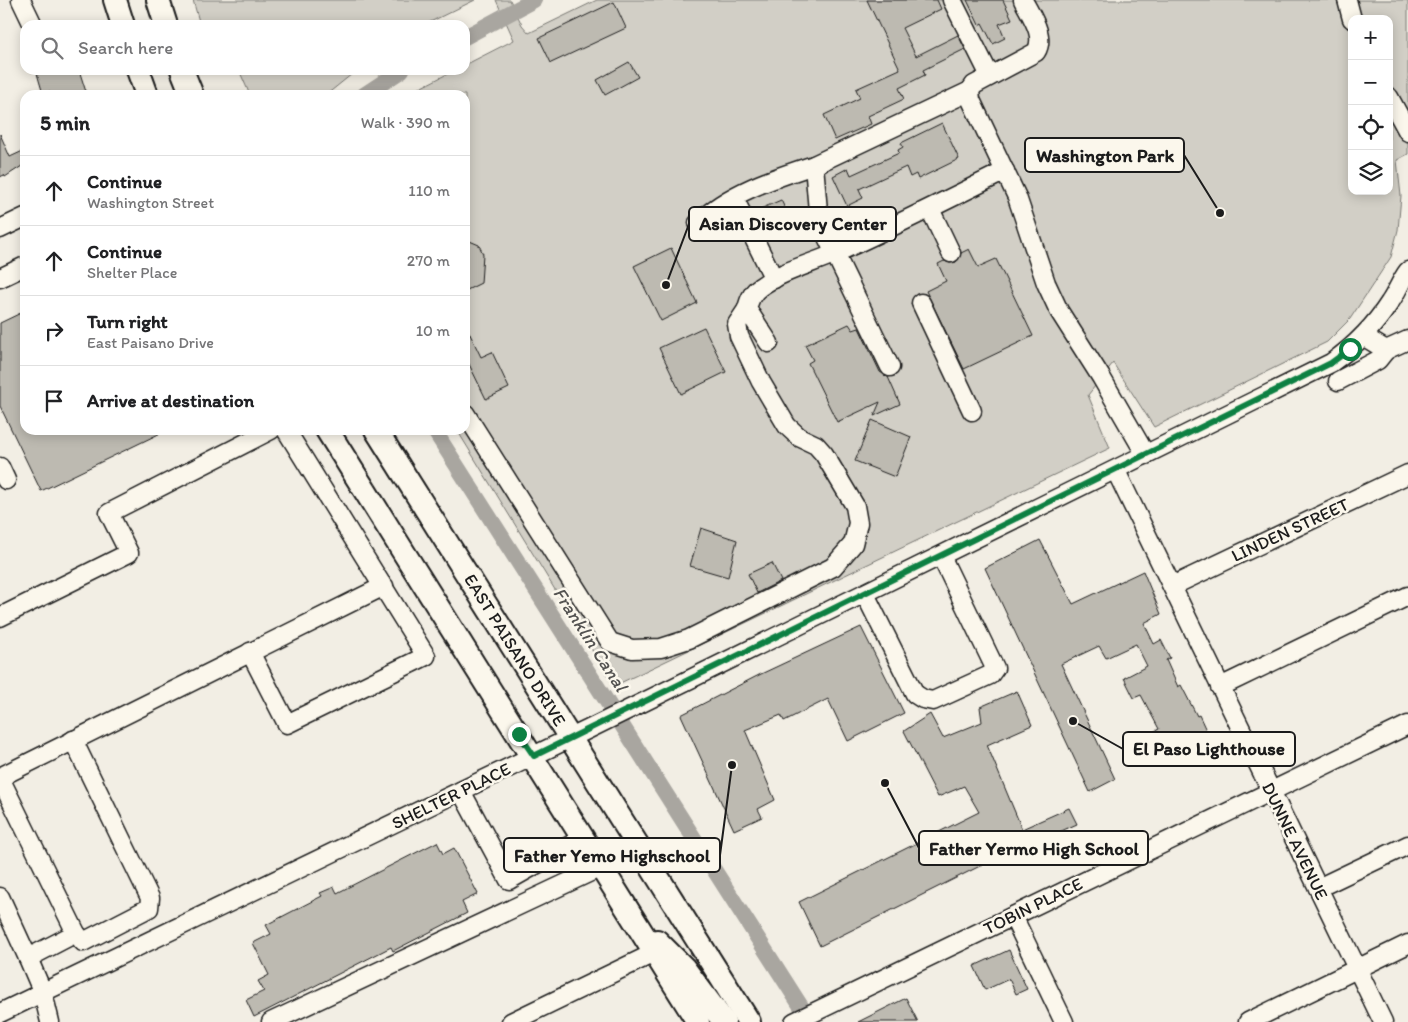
<!DOCTYPE html>
<meta charset="utf-8">
<style>
body{margin:0;font-family:Itim,sans-serif;background:#f6f6f6;color:#202124}
.controls{position:absolute;right:15px;top:15px;display:grid;overflow:hidden;border-radius:10px;box-shadow:0 2px 12px #0003}
.controls button{width:45px;height:45px;display:grid;place-items:center;padding:0;border:0;border-bottom:1px solid #e0e0e0;background:#fff;color:#202124;font:25px sans-serif}
.stop{position:absolute;width:15px;height:15px;margin:-11px;border:4px solid #0b8043;border-radius:50%;background:#fff}
.stop.end{background:#0b8043;border-color:#fff;box-shadow:0 1px 5px #0008}
.list{margin:0;padding:0;list-style:none}
h2{display:flex;justify-content:space-between;align-items:center;height:65px;margin:0;padding:0 20px;font-size:21px}
h2 small{font-size:16px;font-weight:400;color:#757577}
.list li{display:grid;grid-template-columns:32px 1fr auto;gap:15px;align-items:center;box-sizing:border-box;height:70px;padding:0 20px;border-top:1px solid #e0e0e0}
.list b{display:block;font-size:19px;white-space:nowrap}
.list p{margin:0;font-size:16px;white-space:nowrap;color:#757577}
.list em{font-size:16px;font-style:normal;color:#757577}
.icon{flex:none;width:28px;height:28px;fill:none;stroke:currentColor;stroke-width:2;stroke-linecap:round;stroke-linejoin:round}
.map{position:relative;flex:none;width:1408px;height:1022px;overflow:hidden}
.search{position:absolute;background:#fff;box-shadow:0 2px 12px #0003;left:20px;top:20px;width:450px;height:55px;display:flex;align-items:center;gap:12px;box-sizing:border-box;padding:0 18px;border-radius:15px;color:#757577;font-size:19px}
.panel{position:absolute;background:#fff;box-shadow:0 2px 12px #0003;left:20px;top:90px;width:450px;height:345px;border-radius:15px}
.map>svg:first-child{display:block}
.green{fill:#d2cfc6;stroke:#777671;fill-rule:evenodd}
.lines{fill:none;stroke-linecap:round;stroke-linejoin:round}
.canal{stroke:#a9a6a0;stroke-width:16}
.building{fill:#bdbab1;stroke:#1c1c1c}
.minor-casing{stroke:#1c1c1c;stroke-width:21}
.major-casing{stroke:#1c1c1c;stroke-width:26}
.minor{stroke:#fbf7ec;stroke-width:18}
.major{stroke:#fbf7ec;stroke-width:22}
.route{stroke:#0b8043;stroke-width:6}
.labels{text-anchor:middle;stroke-width:5;stroke-linejoin:round;paint-order:stroke}
.street-label{font-size:18px;fill:#1c1c1c;stroke:#fbf7ec}
.water-label{font-size:19px;font-style:italic;fill:#545351;stroke:#fbf7ec}
.leader{fill:none;stroke:#1c1c1c;stroke-width:2}
.callout-dot{fill:#1c1c1c;stroke:#fbf7ec;stroke-width:2}
.callout{fill:#fbf7ec;stroke:#1c1c1c;stroke-width:2}
.callout-label{font-size:19px;text-anchor:middle;font-weight:bold;fill:#1c1c1c}
</style>
<div class="map">
<svg width="1408" height="1022" viewBox="0 0 1408 1022">
<rect width="100%" height="100%" fill="#f2eee4"/>
<filter id="ink" filterUnits="userSpaceOnUse"><feTurbulence type="fractalNoise" baseFrequency=".02" numOctaves="2"/><feDisplacementMap in="SourceGraphic" scale="10" xChannelSelector="R" yChannelSelector="G"/><feConvolveMatrix kernelMatrix="1 2 1 2 8 2 1 2 1" color-interpolation-filters="sRGB"/></filter>
<g filter="url(#ink)">
<!-- green -->
<g class="green">
<path d="M 193,0 L 475,0 L 424,25 L 200,25 Z"/>
<path d="M 496,0 L 510,0 L 522,25 L 529,33 L 597,0 L 1408,0 L 1408,154 L 1397,160 L 1401,196 L 1398,230 L 1391,257 L 1350,319 L 1327,342 L 1154,427 L 1113,363 L 1088,395 L 1110,448 L 614,686 L 457,430 L 465,430 L 465,95 L 406,95 L 455,70 L 465,70 L 465,65 L 514,40 ZM 1352,19 L 1389,19 L 1389,191 L 1352,191 Z"/>
<path d="M 239,70 L 357,70 L 326,95 L 250,95 Z"/>
</g>
<g class="lines">
<!-- canal -->
<g class="canal">
<path d="M 465,37 L 534,0"/>
<path d="M 364,95 L 402,70"/>
<path d="M 434,430 L 811,1022"/>
</g>
</g>
<!-- building -->
<g class="building">
<path d="M 867,0 L 937,0 L 941,9 L 902,28 L 916,56 L 958,35 L 965,49 L 923,70 L 925,75 L 899,88 L 904,99 L 868,116 L 871,124 L 835,140 L 824,115 L 860,98 L 856,89 L 900,69 Z"/>
<path d="M 967,0 L 1003,0 L 1012,19 L 999,24 L 1005,38 L 993,44 L 982,23 L 979,25 Z"/>
<path d="M 614,2 L 626,28 L 551,63 L 539,38 Z"/>
<path d="M 629,62 L 638,77 L 605,95 L 597,80 Z"/>
<path d="M 36,70 L 79,70 L 87,95 L 51,95 L 50,91 L 43,94 Z"/>
<path d="M 942,123 L 959,159 L 918,179 L 916,174 L 910,177 L 906,167 L 859,189 L 863,198 L 847,206 L 833,176 L 848,168 L 851,175 L 899,153 L 898,150 L 903,147 L 901,143 Z"/>
<path d="M 0,134 L 10,157 L 25,150 L 25,164 L 5,177 L 4,175 L 0,177 Z"/>
<path d="M 781,200 L 794,228 L 772,239 L 758,210 Z"/>
<path d="M 465,239 L 479,245 L 483,254 L 481,283 L 465,291 Z"/>
<path d="M 671,248 L 697,303 L 661,321 L 634,266 Z"/>
<path d="M 969,249 L 978,267 L 996,259 L 1033,336 L 964,369 L 926,291 L 946,281 L 938,264 L 944,261 L 950,263 L 956,262 L 961,253 Z"/>
<path d="M 25,311 L 25,430 L 167,430 L 41,491 L 0,406 L 0,323 Z"/>
<path d="M 465,324 L 481,357 L 492,352 L 509,388 L 486,399 L 465,356 Z"/>
<path d="M 849,324 L 853,330 L 859,328 L 880,372 L 888,377 L 900,404 L 874,416 L 880,402 L 837,422 L 808,363 L 813,360 L 805,345 Z"/>
<path d="M 704,327 L 726,372 L 681,394 L 659,348 Z"/>
<path d="M 872,420 L 911,437 L 895,477 L 855,461 Z"/>
<path d="M 701,528 L 737,540 L 728,577 L 690,566 Z"/>
<path d="M 1040,540 L 1073,604 L 1143,571 L 1161,614 L 1144,623 L 1154,644 L 1161,640 L 1170,658 L 1166,660 L 1178,687 L 1181,685 L 1197,716 L 1199,715 L 1211,741 L 1183,755 L 1179,746 L 1148,761 L 1137,740 L 1159,729 L 1141,695 L 1134,698 L 1124,678 L 1147,666 L 1136,644 L 1106,658 L 1099,646 L 1061,664 L 1115,779 L 1090,792 L 985,568 Z"/>
<path d="M 772,563 L 781,581 L 757,593 L 748,574 Z"/>
<path d="M 861,627 L 904,713 L 848,741 L 828,699 L 784,721 L 781,715 L 745,730 L 775,800 L 758,809 L 762,817 L 734,830 L 681,715 L 761,674 Z"/>
<path d="M 1017,691 L 1032,725 L 987,745 L 1022,829 L 1069,808 L 1077,824 L 1003,857 L 1002,855 L 820,946 L 799,902 L 979,812 L 964,786 L 938,797 L 904,731 L 930,714 L 943,738 L 982,722 L 980,707 Z"/>
<path d="M 437,842 L 443,854 L 454,848 L 478,894 L 462,902 L 467,913 L 393,951 L 391,947 L 254,1017 L 246,1000 L 264,991 L 258,981 L 269,975 L 253,943 L 271,934 L 266,925 L 322,896 L 320,893 L 334,887 L 337,893 Z"/>
<path d="M 1009,950 L 1027,989 L 1016,994 L 1009,979 L 985,990 L 974,966 Z"/>
<path d="M 906,998 L 918,1022 L 858,1022 Z"/>
</g>
<g class="lines">
<defs>
<g id="minor">
<path d="M 21,0 L 33,25"/>
<path d="M 952,0 L 990,76"/>
<path d="M 1023,0 C 1031,16 1046,36 1036,52 L 974,85 L 970,91 L 971,100 L 1017,197 L 1046,283 L 1059,311 L 1101,377 L 1146,455"/>
<path d="M 1347,0 L 1352,19"/>
<path d="M 1389,97 L 1408,132"/>
<path d="M 814,165 L 818,211 L 824,231 L 890,367"/>
<path d="M 734,198 L 774,279"/>
<path d="M 930,209 L 951,253"/>
<path d="M 698,223 C 728,193 774,178 814,165 L 970,91"/>
<path d="M 0,229 L 25,217"/>
<path d="M 0,278 L 25,266"/>
<path d="M 921,303 L 972,411"/>
<path d="M 1363,336 L 1386,350 L 1408,340"/>
<path d="M 769,343 L 747,309 C 749,300 752,292 760,287 C 782,271 811,264 836,253 C 893,227 949,199 1005,171"/>
<path d="M 1338,381 L 1378,360 L 1386,350"/>
<path d="M 465,413 L 610,642 L 632,649 L 661,648 L 689,639 L 833,567 L 853,544 L 858,523 L 855,506 L 824,454 L 816,445 L 799,437 L 787,426 L 761,382 L 739,336 L 737,324 L 747,309"/>
<path d="M 0,467 L 6,480"/>
<path d="M 1116,471 L 1383,1022"/>
<path d="M 1172,586 L 1408,474"/>
<path d="M 865,594 L 915,694 L 923,699 L 933,701 L 990,675 L 995,668 L 941,556"/>
<path d="M 0,617 L 129,553 L 109,513 L 271,430"/>
<path d="M 250,652 L 287,724 L 426,656 L 286,430"/>
<path d="M 1220,687 L 1408,596"/>
<path d="M 0,777 L 384,586"/>
<path d="M 0,778 L 76,933 L 83,942 L 149,908 L 150,898 L 73,740"/>
<path d="M 461,791 L 509,880 L 583,838"/>
<path d="M 1318,888 L 1408,845"/>
<path d="M 0,897 L 28,958"/>
<path d="M 1013,916 L 1064,1022"/>
<path d="M 0,1013 L 589,729 L 1331,363 C 1355,346 1374,327 1390,302 C 1397,292 1401,280 1408,271"/>
<path d="M 50,1022 L 43,993 L 28,958 L 76,933"/>
<path d="M 271,1022 L 601,867"/>
<path d="M 511,1022 L 654,953"/>
<path d="M 794,1022 L 1408,725"/>
<path d="M 1248,1022 L 1408,944"/>
</g>
<g id="major">
<path d="M 115,0 L 123,25"/>
<path d="M 158,0 L 166,25"/>
<path d="M 138,70 L 147,95"/>
<path d="M 182,70 L 192,95"/>
<path d="M 327,430 L 698,1022"/>
<path d="M 376,430 L 749,1022"/>
<path d="M 657,941 L 684,968 L 724,1022"/>
</g>
</defs>
<!-- minor casing -->
<use href="#minor" class="minor-casing"/>
<!-- major casing -->
<use href="#major" class="major-casing"/>
<!-- minor -->
<use href="#minor" class="minor"/>
<!-- major -->
<use href="#major" class="major"/>
</g>
</g>
<g class="lines" filter="url(#ink)">
<!-- route -->
<path class="route" d="M 519,734 L 534,756 L 1331,363 L 1350,349"/>
</g>
<g class="labels">
<!-- street labels -->
<g class="street-label">
<text transform="translate(1290 530) rotate(-25)" y="6">LINDEN STREET</text>
<text transform="translate(515 650) rotate(58)" y="6">EAST PAISANO DRIVE</text>
<text transform="translate(451 796) rotate(-26)" y="6">SHELTER PLACE</text>
<text transform="translate(1295 841) rotate(64)" y="6">DUNNE AVENUE</text>
<text transform="translate(1033 906) rotate(-26)" y="6">TOBIN PLACE</text>
</g>
<!-- water labels -->
<g class="water-label">
<text transform="translate(591 639) rotate(57)" y="7">Franklin Canal</text>
</g>
</g>
<!-- callouts -->
<path class="leader" d="M1220 213L1184 155M666 285L689 224M1073 721L1123 749M885 783L919 848M732 765L720 855"/>
<g class="callout-dot">
<circle cx="1220" cy="213" r="5"/>
<circle cx="666" cy="285" r="5"/>
<circle cx="1073" cy="721" r="5"/>
<circle cx="885" cy="783" r="5"/>
<circle cx="732" cy="765" r="5"/>
</g>
<g class="callout">
<rect x="1025" y="138" width="159" height="34" rx="5"/>
<rect x="689" y="207" width="207" height="34" rx="5"/>
<rect x="1123" y="732" width="172" height="34" rx="5"/>
<rect x="919" y="831" width="229" height="34" rx="5"/>
<rect x="504" y="838" width="216" height="34" rx="5"/>
</g>
<g class="callout-label">
<text x="1105" y="162">Washington Park</text>
<text x="793" y="230">Asian Discovery Center</text>
<text x="1209" y="755">El Paso Lighthouse</text>
<text x="1034" y="855">Father Yermo High School</text>
<text x="612" y="862">Father Yemo Highschool</text>
</g>
</svg>
<div class="controls">
<button>+</button>
<button>−</button>
<button><svg class="icon" aria-label="locate" viewBox="0 0 24 24"><circle cx="12" cy="12" r="6"/><path d="M12 2v4M12 18v4M2 12h4M18 12h4"/></svg></button>
<button><svg class="icon" aria-label="layers" viewBox="0 0 24 24"><path d="M12 4l9 5-9 5-9-5zM3 14l9 5 9-5"/></svg></button>
</div>
<div class="stop" style="left:1350px;top:349px"></div>
<div class="stop end" style="left:519px;top:734px"></div>
<div class="search"><svg class="icon" aria-label="search" viewBox="0 0 24 24"><circle cx="10" cy="10" r="6"/><path d="M15 15l6 6"/></svg>Search here</div>
<section class="panel">
<h2>5 min<small>Walk · 390 m</small></h2>
<ul class="list">
<li><svg class="icon" aria-label="ahead" viewBox="0 0 24 24"><path d="M12 20V5M6 11l6-6 6 6"/></svg><div><b>Continue</b><p>Washington Street</p></div><em>110 m</em></li>
<li><svg class="icon" aria-label="ahead" viewBox="0 0 24 24"><path d="M12 20V5M6 11l6-6 6 6"/></svg><div><b>Continue</b><p>Shelter Place</p></div><em>270 m</em></li>
<li><svg class="icon" aria-label="right" viewBox="0 0 24 24"><path d="M7 20v-9h11M14 6l5 5-5 5"/></svg><div><b>Turn right</b><p>East Paisano Drive</p></div><em>10 m</em></li>
<li><svg class="icon" aria-label="arrive" viewBox="0 0 24 24"><path d="M6 21V4h12l-3 4 3 4H6"/></svg><div><b>Arrive at destination</b></div></li>
</ul>
</section>
</div>
